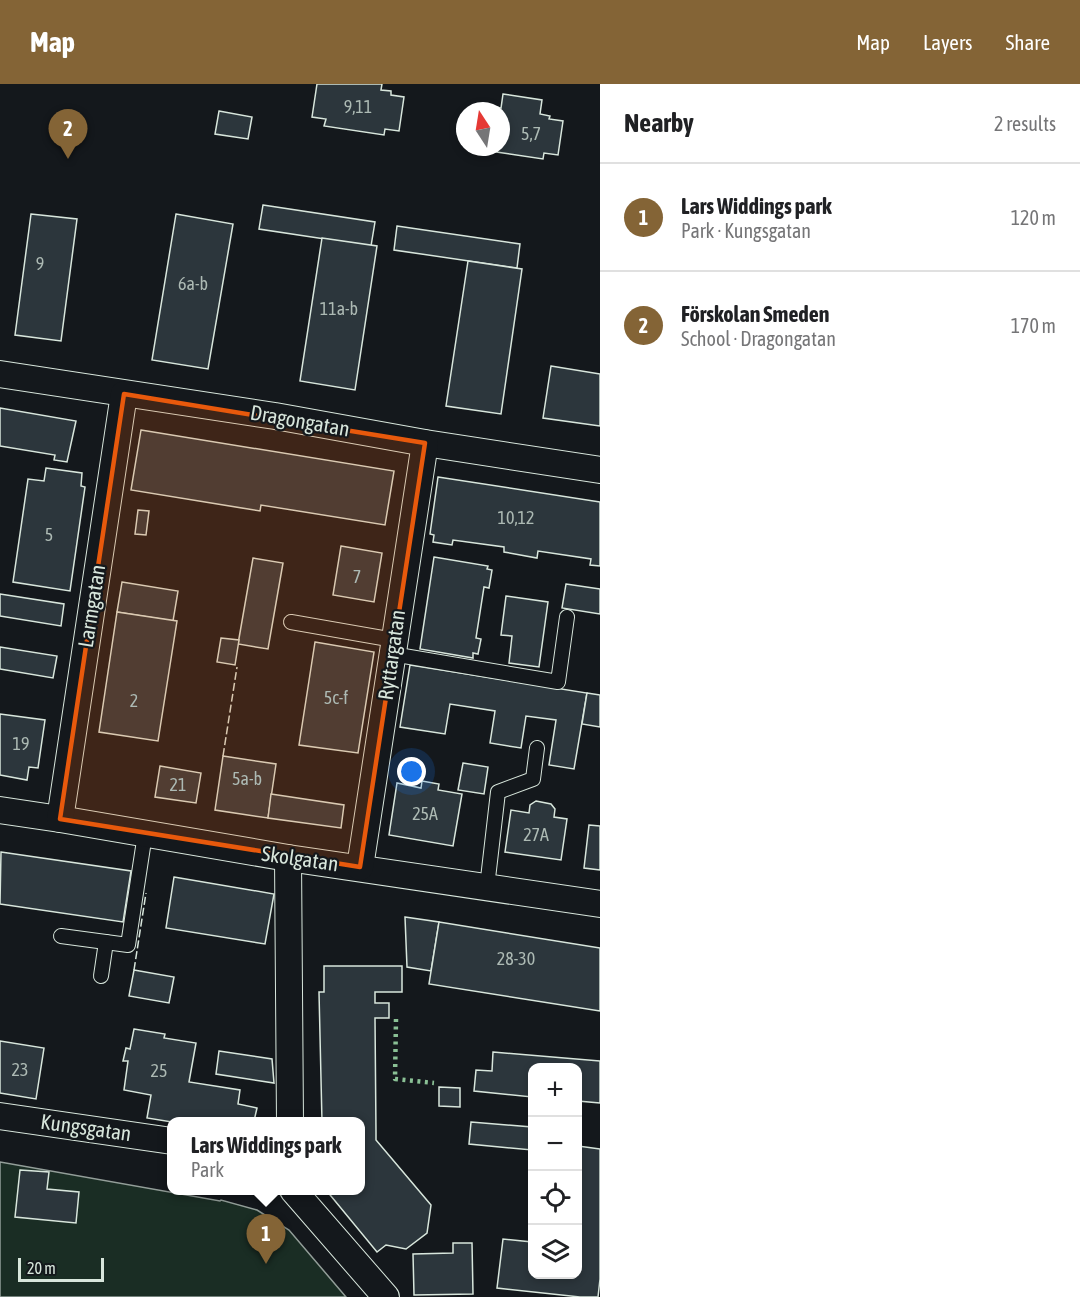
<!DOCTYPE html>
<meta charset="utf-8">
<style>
body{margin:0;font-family:"Asap Condensed",sans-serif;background:#f6f6f6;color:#202124}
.controls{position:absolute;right:18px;bottom:18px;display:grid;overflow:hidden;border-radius:12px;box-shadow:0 3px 9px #0003}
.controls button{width:54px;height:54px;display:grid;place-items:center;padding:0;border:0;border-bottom:2px solid #e0e0e0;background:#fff;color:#202124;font:30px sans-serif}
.compass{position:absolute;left:456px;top:18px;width:54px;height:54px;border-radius:50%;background:#fff;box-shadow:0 3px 9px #0003;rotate:348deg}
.scale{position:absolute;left:18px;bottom:15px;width:86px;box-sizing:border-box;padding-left:6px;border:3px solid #d8e6dc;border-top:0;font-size:16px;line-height:21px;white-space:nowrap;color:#d8e6dc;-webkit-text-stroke:4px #14181c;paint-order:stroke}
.you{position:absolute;left:412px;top:688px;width:21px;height:21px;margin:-15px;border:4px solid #fff;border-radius:50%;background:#1a73e8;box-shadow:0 0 0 9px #1a73e833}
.badge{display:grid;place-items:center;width:39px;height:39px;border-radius:50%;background:#846436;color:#fff;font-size:20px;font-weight:700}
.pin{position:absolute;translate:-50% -50px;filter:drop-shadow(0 2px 3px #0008)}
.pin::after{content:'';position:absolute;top:32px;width:21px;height:18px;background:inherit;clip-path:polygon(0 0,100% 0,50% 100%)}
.popup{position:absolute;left:167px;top:1033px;width:198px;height:78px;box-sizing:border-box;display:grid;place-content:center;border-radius:12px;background:#fff;filter:drop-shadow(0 2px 4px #0005);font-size:20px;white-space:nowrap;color:#757577}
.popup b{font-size:22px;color:#202124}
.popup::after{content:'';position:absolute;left:50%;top:100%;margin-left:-12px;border:12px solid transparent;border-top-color:#fff}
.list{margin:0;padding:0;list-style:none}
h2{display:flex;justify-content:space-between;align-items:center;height:78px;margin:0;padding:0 24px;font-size:26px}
h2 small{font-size:20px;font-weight:400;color:#757577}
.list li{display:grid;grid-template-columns:39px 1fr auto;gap:18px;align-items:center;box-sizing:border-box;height:108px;padding:0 24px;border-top:2px solid #e0e0e0}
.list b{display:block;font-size:22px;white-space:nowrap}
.list p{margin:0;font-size:20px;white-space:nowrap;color:#757577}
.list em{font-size:20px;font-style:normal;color:#757577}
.icon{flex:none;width:33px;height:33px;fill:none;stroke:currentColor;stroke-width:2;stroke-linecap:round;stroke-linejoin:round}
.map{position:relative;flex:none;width:600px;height:1213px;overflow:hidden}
header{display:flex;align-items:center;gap:36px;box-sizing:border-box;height:84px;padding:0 30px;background:#846436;color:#fff}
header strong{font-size:28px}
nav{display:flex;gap:33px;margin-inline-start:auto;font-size:21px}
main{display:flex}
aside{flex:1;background:#fff}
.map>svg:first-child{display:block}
.green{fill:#1a2d24;stroke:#939e99;stroke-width:1.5}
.building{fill:#2c363c;stroke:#d8e6dc;stroke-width:1.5}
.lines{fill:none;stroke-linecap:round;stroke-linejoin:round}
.lane-casing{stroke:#d8e6dc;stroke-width:16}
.street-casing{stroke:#d8e6dc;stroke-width:28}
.lane{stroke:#14181c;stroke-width:14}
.street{stroke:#14181c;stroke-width:26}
.hedge{stroke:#8ac095;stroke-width:4.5;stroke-dasharray:3 4.5;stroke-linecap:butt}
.fence{stroke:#d8e6dc;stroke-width:1.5;stroke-dasharray:8 3;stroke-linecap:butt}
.marked{fill:#e8590c;fill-opacity:0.2;stroke:#e8590c;stroke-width:4.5;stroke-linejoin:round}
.labels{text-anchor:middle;stroke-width:4.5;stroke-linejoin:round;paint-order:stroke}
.number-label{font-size:18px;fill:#adbab4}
.street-label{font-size:21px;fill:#d8e6dc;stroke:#14181c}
</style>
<header>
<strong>Map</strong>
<nav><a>Map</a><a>Layers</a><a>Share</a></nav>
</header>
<main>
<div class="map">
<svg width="600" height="1213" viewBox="0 0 600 1213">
<rect width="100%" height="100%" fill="#14181c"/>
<!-- green -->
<path class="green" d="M 0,1078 L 220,1117 L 221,1116 L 257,1126 L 289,1146 L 346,1213 L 0,1213 Z"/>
<!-- building -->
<g class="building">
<path d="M 317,0 L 382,0 L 381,6 L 391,7 L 391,11 L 404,13 L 399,47 L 385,45 L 384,51 L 324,42 L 326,35 L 312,33 Z"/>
<path d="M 503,10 L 542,16 L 540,30 L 550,32 L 549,35 L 563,37 L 558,71 L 544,69 L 543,75 L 483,66 L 483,63 L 501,63 L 501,27 L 475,27 L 475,23 L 489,25 L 490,22 L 501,24 Z"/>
<path d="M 219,27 L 252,33 L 248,55 L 215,50 Z"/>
<path d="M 263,121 L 375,138 L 371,162 L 259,145 Z"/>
<path d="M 31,130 L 77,135 L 61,257 L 15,251 Z"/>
<path d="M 176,130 L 233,140 L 208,285 L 152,276 Z"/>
<path d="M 397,142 L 520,160 L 517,184 L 394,166 Z"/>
<path d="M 322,154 L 377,162 L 355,306 L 300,297 Z"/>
<path d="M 468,177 L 522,185 L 501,330 L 446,322 Z"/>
<path d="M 551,282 L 600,290 L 600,342 L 543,334 Z"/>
<path d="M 0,324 L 76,337 L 67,378 L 54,376 L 55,371 L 0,362 Z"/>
<path d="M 141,346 L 394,387 L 385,441 L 261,421 L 260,427 L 131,406 Z"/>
<path d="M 46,384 L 82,389 L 81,402 L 85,403 L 70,507 L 13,498 L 28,395 L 44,397 Z"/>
<path d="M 438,393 L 600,418 L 600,482 L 590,481 L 591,475 L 538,467 L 537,474 L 504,468 L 504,463 L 453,456 L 452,461 L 433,458 L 434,451 L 430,450 Z"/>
<path d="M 138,426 L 149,427 L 146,451 L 135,450 Z"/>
<path d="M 341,462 L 382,469 L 374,518 L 333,511 Z"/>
<path d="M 434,473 L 488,482 L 487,485 L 492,486 L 489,504 L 484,503 L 476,554 L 481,555 L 478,570 L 473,569 L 473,574 L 420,565 Z"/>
<path d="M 253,474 L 283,479 L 268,565 L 238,560 Z"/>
<path d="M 122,498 L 178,507 L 173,537 L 117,528 Z"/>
<path d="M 566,500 L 600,505 L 600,530 L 562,524 Z"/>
<path d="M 0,510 L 64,520 L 61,542 L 0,532 Z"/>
<path d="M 506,512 L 548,518 L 539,583 L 509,579 L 512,552 L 501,551 Z"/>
<path d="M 117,528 L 177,537 L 158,657 L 99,648 Z"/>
<path d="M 221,554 L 239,556 L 235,581 L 217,578 Z"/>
<path d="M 315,558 L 374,568 L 358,669 L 299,661 Z"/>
<path d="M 0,563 L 57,572 L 53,594 L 0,585 Z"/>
<path d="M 410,581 L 587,609 L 574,685 L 549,681 L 556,636 L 526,632 L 521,664 L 490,659 L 495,627 L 450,620 L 445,650 L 400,643 Z"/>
<path d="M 587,609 L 600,611 L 600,643 L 582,640 Z"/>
<path d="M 0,630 L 45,636 L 38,684 L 29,683 L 27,696 L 0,691 Z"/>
<path d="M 223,672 L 276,680 L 268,734 L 215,726 Z"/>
<path d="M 463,679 L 488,683 L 484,710 L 458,706 Z"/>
<path d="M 160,682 L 201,689 L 196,719 L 155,713 Z"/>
<path d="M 422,697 L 439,700 L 438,706 L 462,710 L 453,762 L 389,751 L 397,699 L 421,704 Z"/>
<path d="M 271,710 L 344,721 L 341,744 L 268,734 Z"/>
<path d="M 536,717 L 551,720 L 555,725 L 554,733 L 567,735 L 561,776 L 505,768 L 511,726 L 529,729 L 530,721 Z"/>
<path d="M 589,741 L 600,742 L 600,786 L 584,784 Z"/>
<path d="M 1,768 L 131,787 L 123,838 L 0,820 Z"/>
<path d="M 174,793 L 274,810 L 265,860 L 166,844 Z"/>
<path d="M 405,833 L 439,838 L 431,887 L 407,883 Z"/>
<path d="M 439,838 L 600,864 L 600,927 L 429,900 Z"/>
<path d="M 324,882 L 402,882 L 402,908 L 375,908 L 375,919 L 389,919 L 389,934 L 375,934 L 376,1048 L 376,1056 L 431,1121 L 427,1149 L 406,1165 L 386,1161 L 377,1168 L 326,1106 L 360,1106 L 360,1038 L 322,1038 L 319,908 L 324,908 Z"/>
<path d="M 134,886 L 174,893 L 169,919 L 129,912 Z"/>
<path d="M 134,945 L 165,950 L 164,954 L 196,959 L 189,998 L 240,1006 L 238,1020 L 257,1024 L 254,1037 L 172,1038 L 147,1034 L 151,1011 L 124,1006 L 128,977 L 123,977 L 126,964 L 130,965 Z"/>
<path d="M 0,957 L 44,964 L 36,1015 L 0,1009 Z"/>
<path d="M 219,967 L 272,975 L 274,999 L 216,990 Z"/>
<path d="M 493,968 L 600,977 L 600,1019 L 578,1017 L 578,984 L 532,984 L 532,1013 L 474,1007 L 476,986 L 492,987 Z"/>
<path d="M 439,1003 L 460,1004 L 460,1023 L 439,1022 Z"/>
<path d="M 471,1038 L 532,1043 L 532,1066 L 469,1060 Z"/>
<path d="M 578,1062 L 600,1065 L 600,1195 L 598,1213 L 580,1213 L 497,1204 L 503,1155 L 532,1158 L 532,1190 L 578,1190 Z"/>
<path d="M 20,1086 L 49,1088 L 47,1105 L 79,1108 L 76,1139 L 15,1133 Z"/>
<path d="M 453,1159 L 472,1159 L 473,1210 L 414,1211 L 413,1170 L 453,1169 Z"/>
</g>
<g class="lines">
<defs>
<g id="lane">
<path d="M 291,538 L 394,556"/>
<path d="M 392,570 L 558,598 L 567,533"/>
<path d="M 487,803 L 498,708 L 533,695 L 537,664"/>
<path d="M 61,852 L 128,861 L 145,750"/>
<path d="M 101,892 L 106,858"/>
</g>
<g id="street">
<path d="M 0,290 L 275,332 L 425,359 L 600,386"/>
<path d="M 0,726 L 60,735 L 288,774 L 600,820"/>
<path d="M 60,735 L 124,310"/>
<path d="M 288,774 L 290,1038"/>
<path d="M 360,783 L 425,359"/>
<path d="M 0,1032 L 172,1057"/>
<path d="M 293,1106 L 386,1213"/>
</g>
</defs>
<!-- lane casing -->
<use href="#lane" class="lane-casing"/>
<!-- street casing -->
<use href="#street" class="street-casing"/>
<!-- lane -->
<use href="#lane" class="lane"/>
<!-- street -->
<use href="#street" class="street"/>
<!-- hedge -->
<path class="hedge" d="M 396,935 L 395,995 L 434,999"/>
<!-- fence -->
<g class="fence">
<path d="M 223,672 L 237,583"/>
<path d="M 134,886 L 146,809"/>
</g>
</g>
<!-- marked area -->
<path class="marked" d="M 124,310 L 425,359 L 360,783 L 60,735 Z"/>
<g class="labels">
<!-- number labels -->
<g class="number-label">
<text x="358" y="29">9,11</text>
<text x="531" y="56">5,7</text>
<text x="40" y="186">9</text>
<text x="193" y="206">6a-b</text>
<text x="339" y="231">11a-b</text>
<text x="516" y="440">10,12</text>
<text x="49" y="457">5</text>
<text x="357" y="499">7</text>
<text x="336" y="620">5c-f</text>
<text x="134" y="623">2</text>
<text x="21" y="666">19</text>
<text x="247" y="701">5a-b</text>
<text x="178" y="707">21</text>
<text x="425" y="736">25A</text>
<text x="536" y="757">27A</text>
<text x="516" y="881">28-30</text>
<text x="20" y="992">23</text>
<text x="159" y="993">25</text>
</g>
<!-- street labels -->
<g class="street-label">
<text transform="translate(300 337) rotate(10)" y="7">Dragongatan</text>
<text transform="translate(92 522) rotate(-81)" y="7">Larmgatan</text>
<text transform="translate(392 571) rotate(-82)" y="7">Ryttargatan</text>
<text transform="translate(300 775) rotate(8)" y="7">Skolgatan</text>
<text transform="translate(86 1044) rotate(8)" y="7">Kungsgatan</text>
</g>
</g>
</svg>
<div class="controls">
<button>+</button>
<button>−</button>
<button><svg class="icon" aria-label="locate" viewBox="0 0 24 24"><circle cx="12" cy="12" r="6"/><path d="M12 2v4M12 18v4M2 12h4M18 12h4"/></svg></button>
<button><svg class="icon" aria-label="layers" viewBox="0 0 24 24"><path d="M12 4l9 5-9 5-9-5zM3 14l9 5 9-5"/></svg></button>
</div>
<svg class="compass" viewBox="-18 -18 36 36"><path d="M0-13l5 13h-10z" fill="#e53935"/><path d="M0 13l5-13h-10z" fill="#757577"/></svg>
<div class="scale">20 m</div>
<div class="you"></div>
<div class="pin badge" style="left:266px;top:1180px">1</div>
<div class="popup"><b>Lars Widdings park</b>Park</div>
<div class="pin badge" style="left:68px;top:75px">2</div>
</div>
<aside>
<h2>Nearby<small>2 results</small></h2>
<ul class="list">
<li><span class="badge">1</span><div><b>Lars Widdings park</b><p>Park · Kungsgatan</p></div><em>120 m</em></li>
<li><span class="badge">2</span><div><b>Förskolan Smeden</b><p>School · Dragongatan</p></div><em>170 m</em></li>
</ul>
</aside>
</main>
